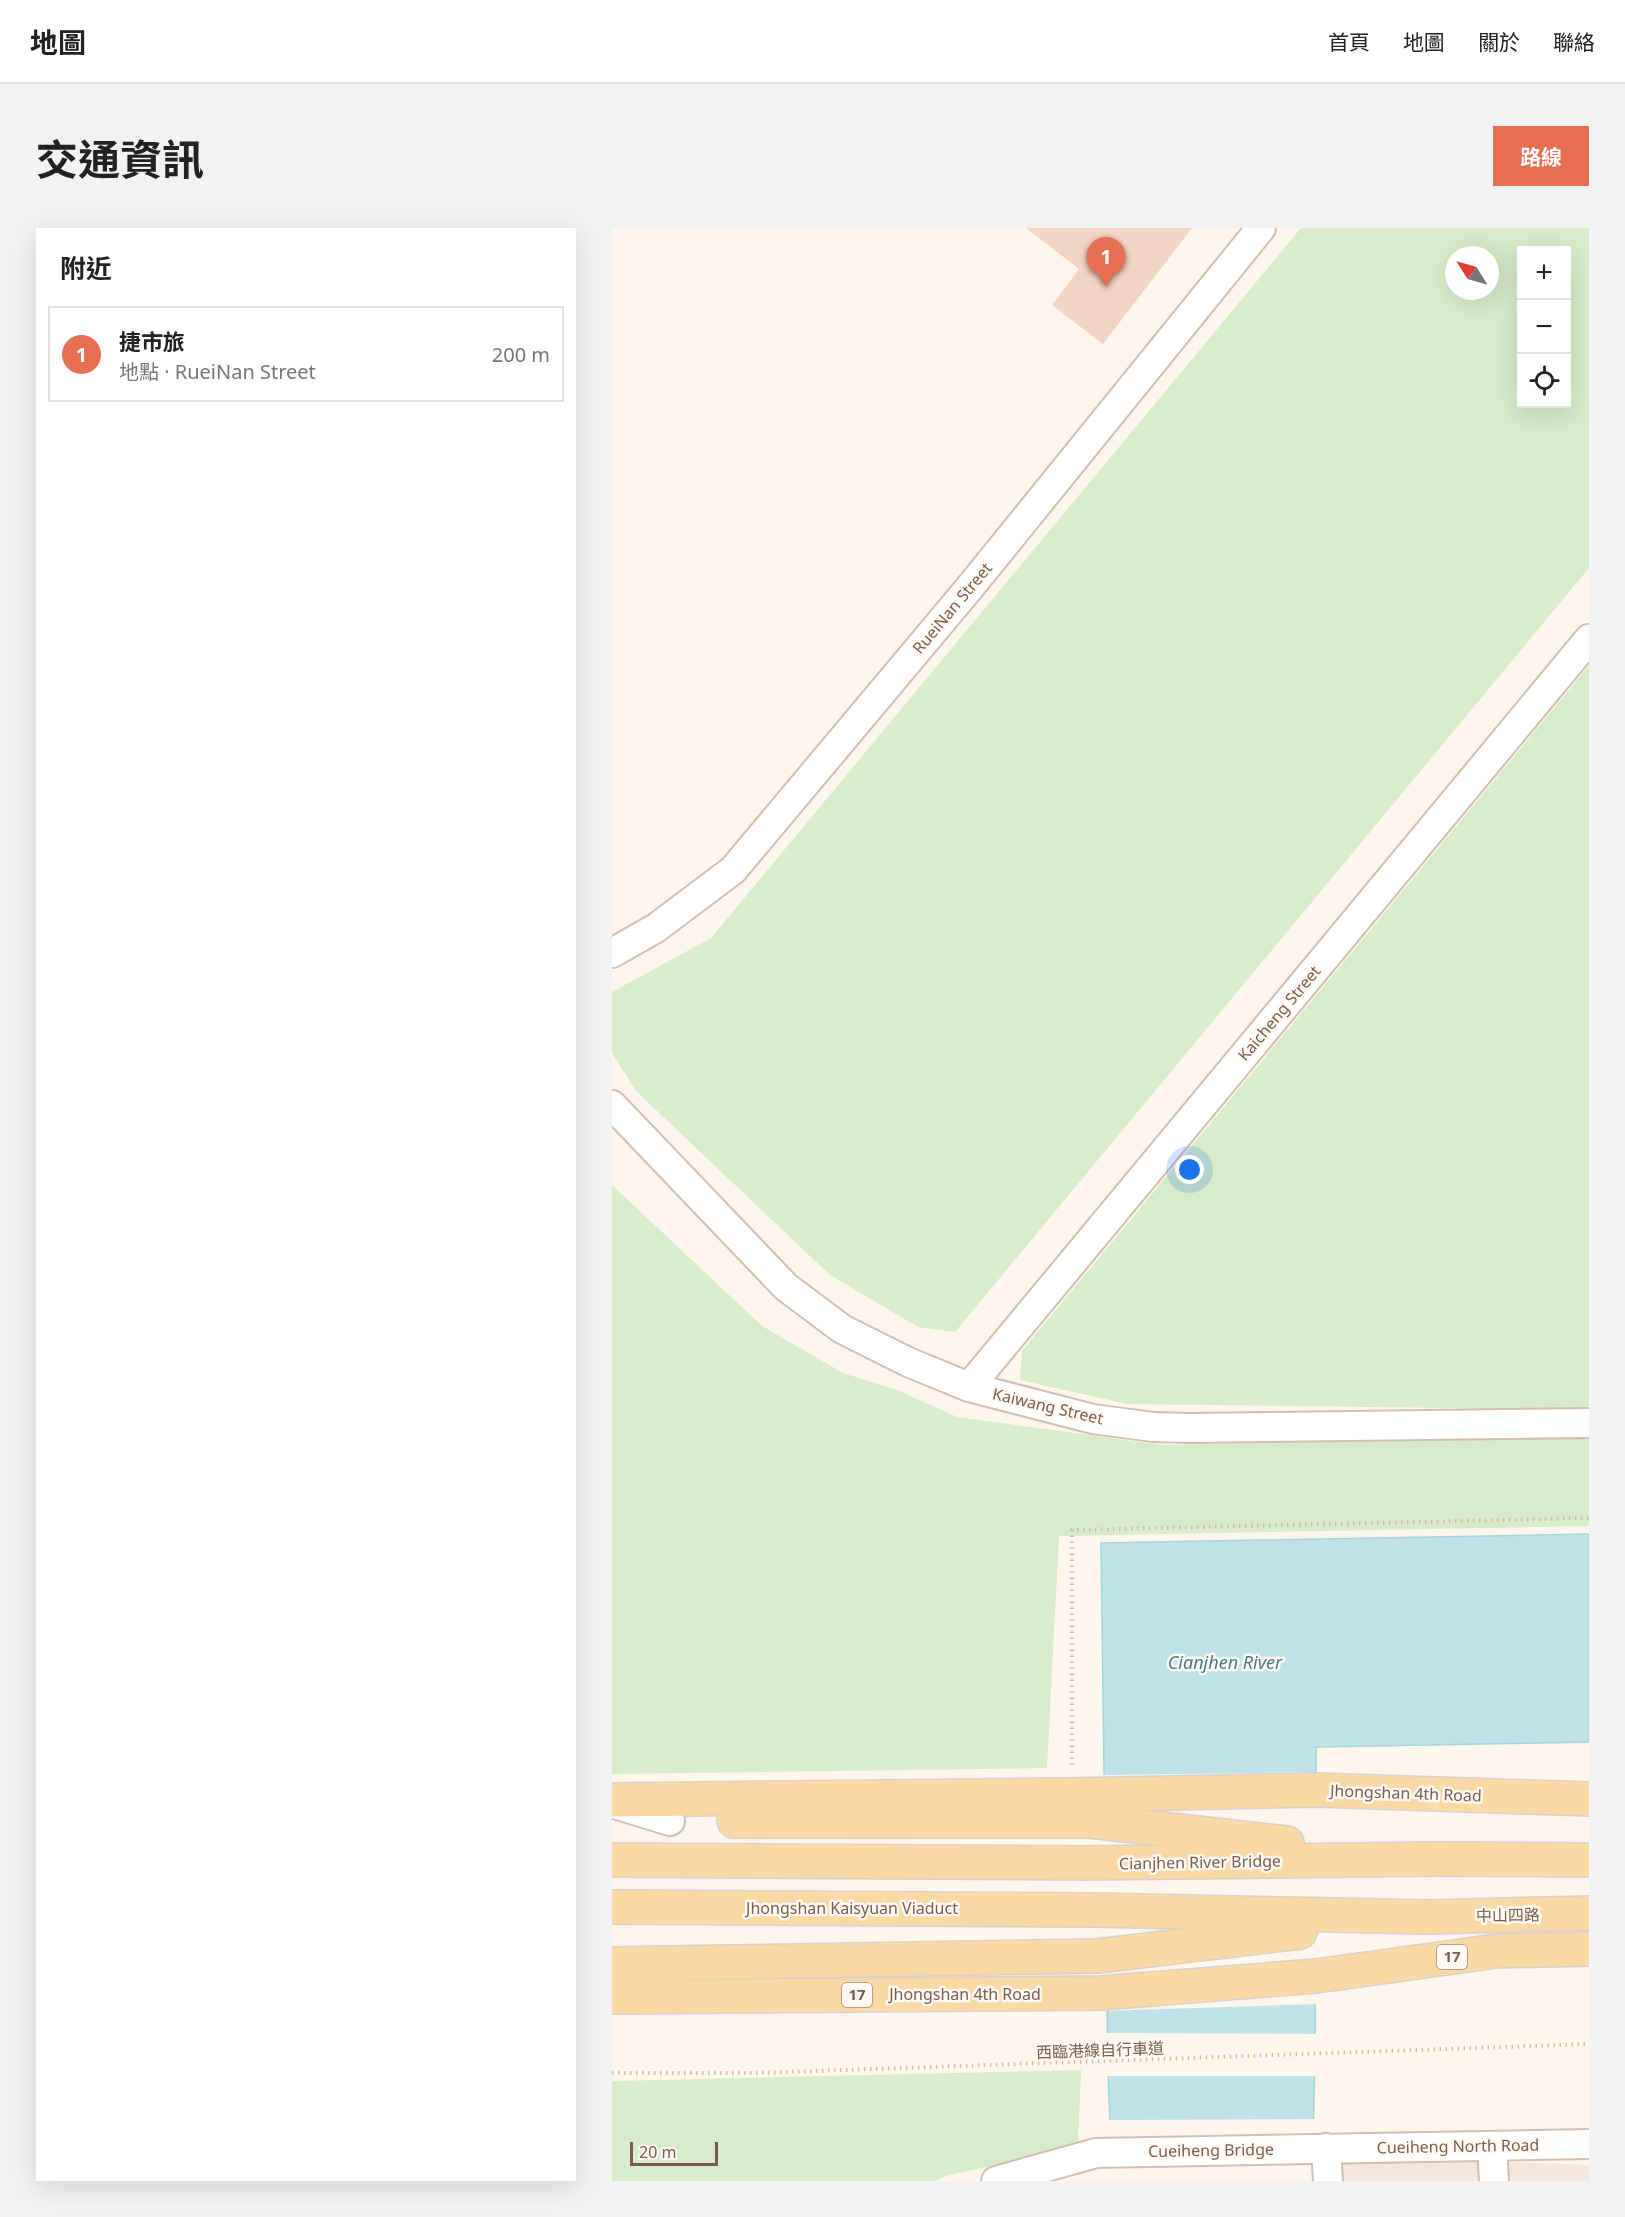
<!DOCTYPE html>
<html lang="zh-TW">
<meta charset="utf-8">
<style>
body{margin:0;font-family:"Noto Sans","Noto Sans TC",sans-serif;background:#f2f2f2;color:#222}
.controls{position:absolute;right:18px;top:18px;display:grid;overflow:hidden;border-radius:0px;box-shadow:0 6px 24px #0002}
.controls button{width:54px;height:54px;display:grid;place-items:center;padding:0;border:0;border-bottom:2px solid #e0e0e0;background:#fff;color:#222;font:30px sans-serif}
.compass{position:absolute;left:833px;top:18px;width:54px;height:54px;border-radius:50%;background:#fff;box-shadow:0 6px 24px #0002;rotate:307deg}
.scale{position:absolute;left:18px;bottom:15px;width:88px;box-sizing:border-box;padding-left:6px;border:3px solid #7a5c4d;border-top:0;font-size:16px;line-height:21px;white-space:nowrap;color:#7a5c4d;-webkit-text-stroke:4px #fffaf3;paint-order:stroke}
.you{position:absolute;left:578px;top:942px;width:21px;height:21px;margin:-15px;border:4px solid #fff;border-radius:50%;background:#1a73e8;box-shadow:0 0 0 9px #1a73e833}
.badge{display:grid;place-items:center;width:39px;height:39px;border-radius:50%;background:#e76f51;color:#fff;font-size:20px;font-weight:700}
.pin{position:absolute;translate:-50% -50px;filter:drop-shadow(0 2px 3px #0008)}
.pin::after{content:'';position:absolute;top:32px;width:21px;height:18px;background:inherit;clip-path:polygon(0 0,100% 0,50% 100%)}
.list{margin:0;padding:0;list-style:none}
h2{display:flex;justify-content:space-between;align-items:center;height:78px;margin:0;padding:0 24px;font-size:26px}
h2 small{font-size:20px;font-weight:400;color:#767676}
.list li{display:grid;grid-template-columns:39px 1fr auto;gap:18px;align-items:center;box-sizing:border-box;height:96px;margin:0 12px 12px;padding:0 12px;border:2px solid #e0e0e0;border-radius:0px}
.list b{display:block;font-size:22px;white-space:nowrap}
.list p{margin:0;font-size:20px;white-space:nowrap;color:#767676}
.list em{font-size:20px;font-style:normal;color:#767676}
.icon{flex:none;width:33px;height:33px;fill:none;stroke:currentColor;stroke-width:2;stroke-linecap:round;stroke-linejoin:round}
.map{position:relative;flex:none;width:977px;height:1953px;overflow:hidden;border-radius:0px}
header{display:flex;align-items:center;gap:36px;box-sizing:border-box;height:84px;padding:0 30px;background:#fff;border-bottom:2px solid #e0e0e0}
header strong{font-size:28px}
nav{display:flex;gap:33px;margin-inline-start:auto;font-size:21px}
.intro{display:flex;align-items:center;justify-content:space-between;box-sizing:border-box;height:144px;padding:0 36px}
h1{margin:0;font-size:42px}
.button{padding:15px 27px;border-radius:0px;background:#e76f51;color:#fff;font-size:21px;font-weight:700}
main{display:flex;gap:36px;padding:0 36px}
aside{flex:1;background:#fff;border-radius:0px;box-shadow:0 6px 24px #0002}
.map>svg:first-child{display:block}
.residential{fill:#f5e8da}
.green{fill:#d8ecc9;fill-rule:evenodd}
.water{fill:#bfe3e8;stroke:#a5d3da;stroke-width:1.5}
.pier{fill:#fdf6ec}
.building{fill:#f3d5c3}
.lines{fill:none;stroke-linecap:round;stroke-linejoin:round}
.minor-casing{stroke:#d1beb0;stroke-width:32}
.major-casing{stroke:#dad1cd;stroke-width:36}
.path{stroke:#d9b8a5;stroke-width:4;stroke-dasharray:1.5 4.5;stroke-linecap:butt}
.minor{stroke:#fff;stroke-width:28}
.major{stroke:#fbd9a5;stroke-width:33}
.labels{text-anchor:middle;stroke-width:5;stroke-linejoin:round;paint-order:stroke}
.shield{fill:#fffaf3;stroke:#a28b7f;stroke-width:1.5}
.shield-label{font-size:15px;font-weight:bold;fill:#7a5c4d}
.street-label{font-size:16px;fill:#7a5c4d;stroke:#fffaf3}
.water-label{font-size:18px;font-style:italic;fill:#437c86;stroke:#fffaf3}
</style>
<header>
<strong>地圖</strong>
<nav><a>首頁</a><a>地圖</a><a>關於</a><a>聯絡</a></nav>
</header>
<div class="intro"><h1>交通資訊</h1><a class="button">路線</a></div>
<main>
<aside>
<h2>附近<small></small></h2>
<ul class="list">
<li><span class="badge">1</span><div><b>捷市旅</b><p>地點 · RueiNan Street</p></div><em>200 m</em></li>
</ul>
</aside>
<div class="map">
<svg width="977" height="1953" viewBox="0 0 977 1953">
<rect width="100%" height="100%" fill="#fdf6ec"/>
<!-- residential -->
<path class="residential" d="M 708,1928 L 977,1937 L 977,1953 L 709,1953 Z"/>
<!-- green -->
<g class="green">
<path d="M 689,0 L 977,0 L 977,340 L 343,1104 L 306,1099 L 218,1047 L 24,863 L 0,825 L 0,764 L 99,710 ZM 954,22 L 954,176 L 909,176 L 909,22 ZM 842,27 L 878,27 L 878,63 L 842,63 Z"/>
<path d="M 977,438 L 977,1179 L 918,1181 L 515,1176 L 408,1152 L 410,1123 Z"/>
<path d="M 0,957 L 150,1098 L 231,1145 L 285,1162 L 345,1189 L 549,1217 L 977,1209 L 977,1298 L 447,1308 L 435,1540 L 0,1546 Z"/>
<path d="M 469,1842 L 466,1918 L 334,1948 L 323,1953 L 0,1953 L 0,1853 Z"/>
</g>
<!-- water -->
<path class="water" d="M 977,1306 L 977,1514 L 704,1519 L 703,1832 L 700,1953 L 500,1953 L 496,1841 L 489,1315 Z"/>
<!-- pier -->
<g class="pier">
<path d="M 707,1544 L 706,1776 L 493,1783 L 489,1547 Z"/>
<path d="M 493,1805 L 706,1806 L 705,1848 L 494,1848 Z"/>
<path d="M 704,1891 L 703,1953 L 497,1953 L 495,1892 Z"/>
</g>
<!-- building -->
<path class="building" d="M 414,0 L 580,0 L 491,116 L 440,77 L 467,41 Z"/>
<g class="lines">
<defs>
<g id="minor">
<path d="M 0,725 L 44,700 L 121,642 L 359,358 L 649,0"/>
<path d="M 0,877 L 174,1059 L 230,1101 L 296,1134 L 357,1159 L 481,1191 L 541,1199 L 578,1200 L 977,1195"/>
<path d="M 357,1159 L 977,411"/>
<path d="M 6,1577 L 58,1593"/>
<path d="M 880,1918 L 882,1953"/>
<path d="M 714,1920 L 716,1953"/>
<path d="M 384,1953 L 484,1925 L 977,1916"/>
</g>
<g id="major">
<path d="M 0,1572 L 459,1567 L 704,1562 L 977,1571"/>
<path d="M 122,1593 L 478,1593 L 675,1615"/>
<path d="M 0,1632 L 472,1635 L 826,1631 L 977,1632"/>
<path d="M 0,1679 L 480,1682 L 815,1689 L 977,1685"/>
<path d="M 0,1736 L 485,1728 L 688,1704"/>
<path d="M 0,1769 L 489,1765 L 704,1748 L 885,1723 L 977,1721"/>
</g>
</defs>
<!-- minor casing -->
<use href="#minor" class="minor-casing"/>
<!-- major casing -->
<use href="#major" class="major-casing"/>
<!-- path -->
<g class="path">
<path d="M 460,1537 L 460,1302 L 977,1290"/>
<path d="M 0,1845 L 146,1845 L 977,1816"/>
</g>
<!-- minor -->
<use href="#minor" class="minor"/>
<!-- major -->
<use href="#major" class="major"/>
</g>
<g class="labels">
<!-- shield labels -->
<g class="shield">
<rect x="825" y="1717" width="30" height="24" rx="4.5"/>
<rect x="230" y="1755" width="30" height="24" rx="4.5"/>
</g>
<g class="shield-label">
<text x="840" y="1734">17</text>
<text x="245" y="1772">17</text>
</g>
<!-- street labels -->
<g class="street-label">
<text transform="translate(340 380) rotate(-50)" y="6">RueiNan Street</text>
<text transform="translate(667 785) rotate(-50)" y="6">Kaicheng Street</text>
<text transform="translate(436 1178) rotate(13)" y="6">Kaiwang Street</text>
<text transform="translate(794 1565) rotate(2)" y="6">Jhongshan 4th Road</text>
<text transform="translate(588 1634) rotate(-1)" y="6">Cianjhen River Bridge</text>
<text x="240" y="1686">Jhongshan Kaisyuan Viaduct</text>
<text transform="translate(896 1687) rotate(-1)" y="6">中山四路</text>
<text x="353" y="1772">Jhongshan 4th Road</text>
<text transform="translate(488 1822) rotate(-2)" y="6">西臨港線自行車道</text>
<text transform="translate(846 1918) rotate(-1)" y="6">Cueiheng North Road</text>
<text transform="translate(599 1922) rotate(-1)" y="6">Cueiheng Bridge</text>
</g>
<!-- water labels -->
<g class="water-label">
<text x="613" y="1441">Cianjhen River</text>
</g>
</g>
</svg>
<div class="controls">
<button>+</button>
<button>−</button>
<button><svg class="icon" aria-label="locate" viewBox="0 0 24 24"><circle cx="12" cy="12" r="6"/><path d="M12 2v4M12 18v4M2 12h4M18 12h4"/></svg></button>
</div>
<svg class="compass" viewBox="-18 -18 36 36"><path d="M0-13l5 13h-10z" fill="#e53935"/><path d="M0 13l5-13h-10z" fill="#767676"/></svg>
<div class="scale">20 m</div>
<div class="you"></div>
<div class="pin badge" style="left:494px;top:59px">1</div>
</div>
</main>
